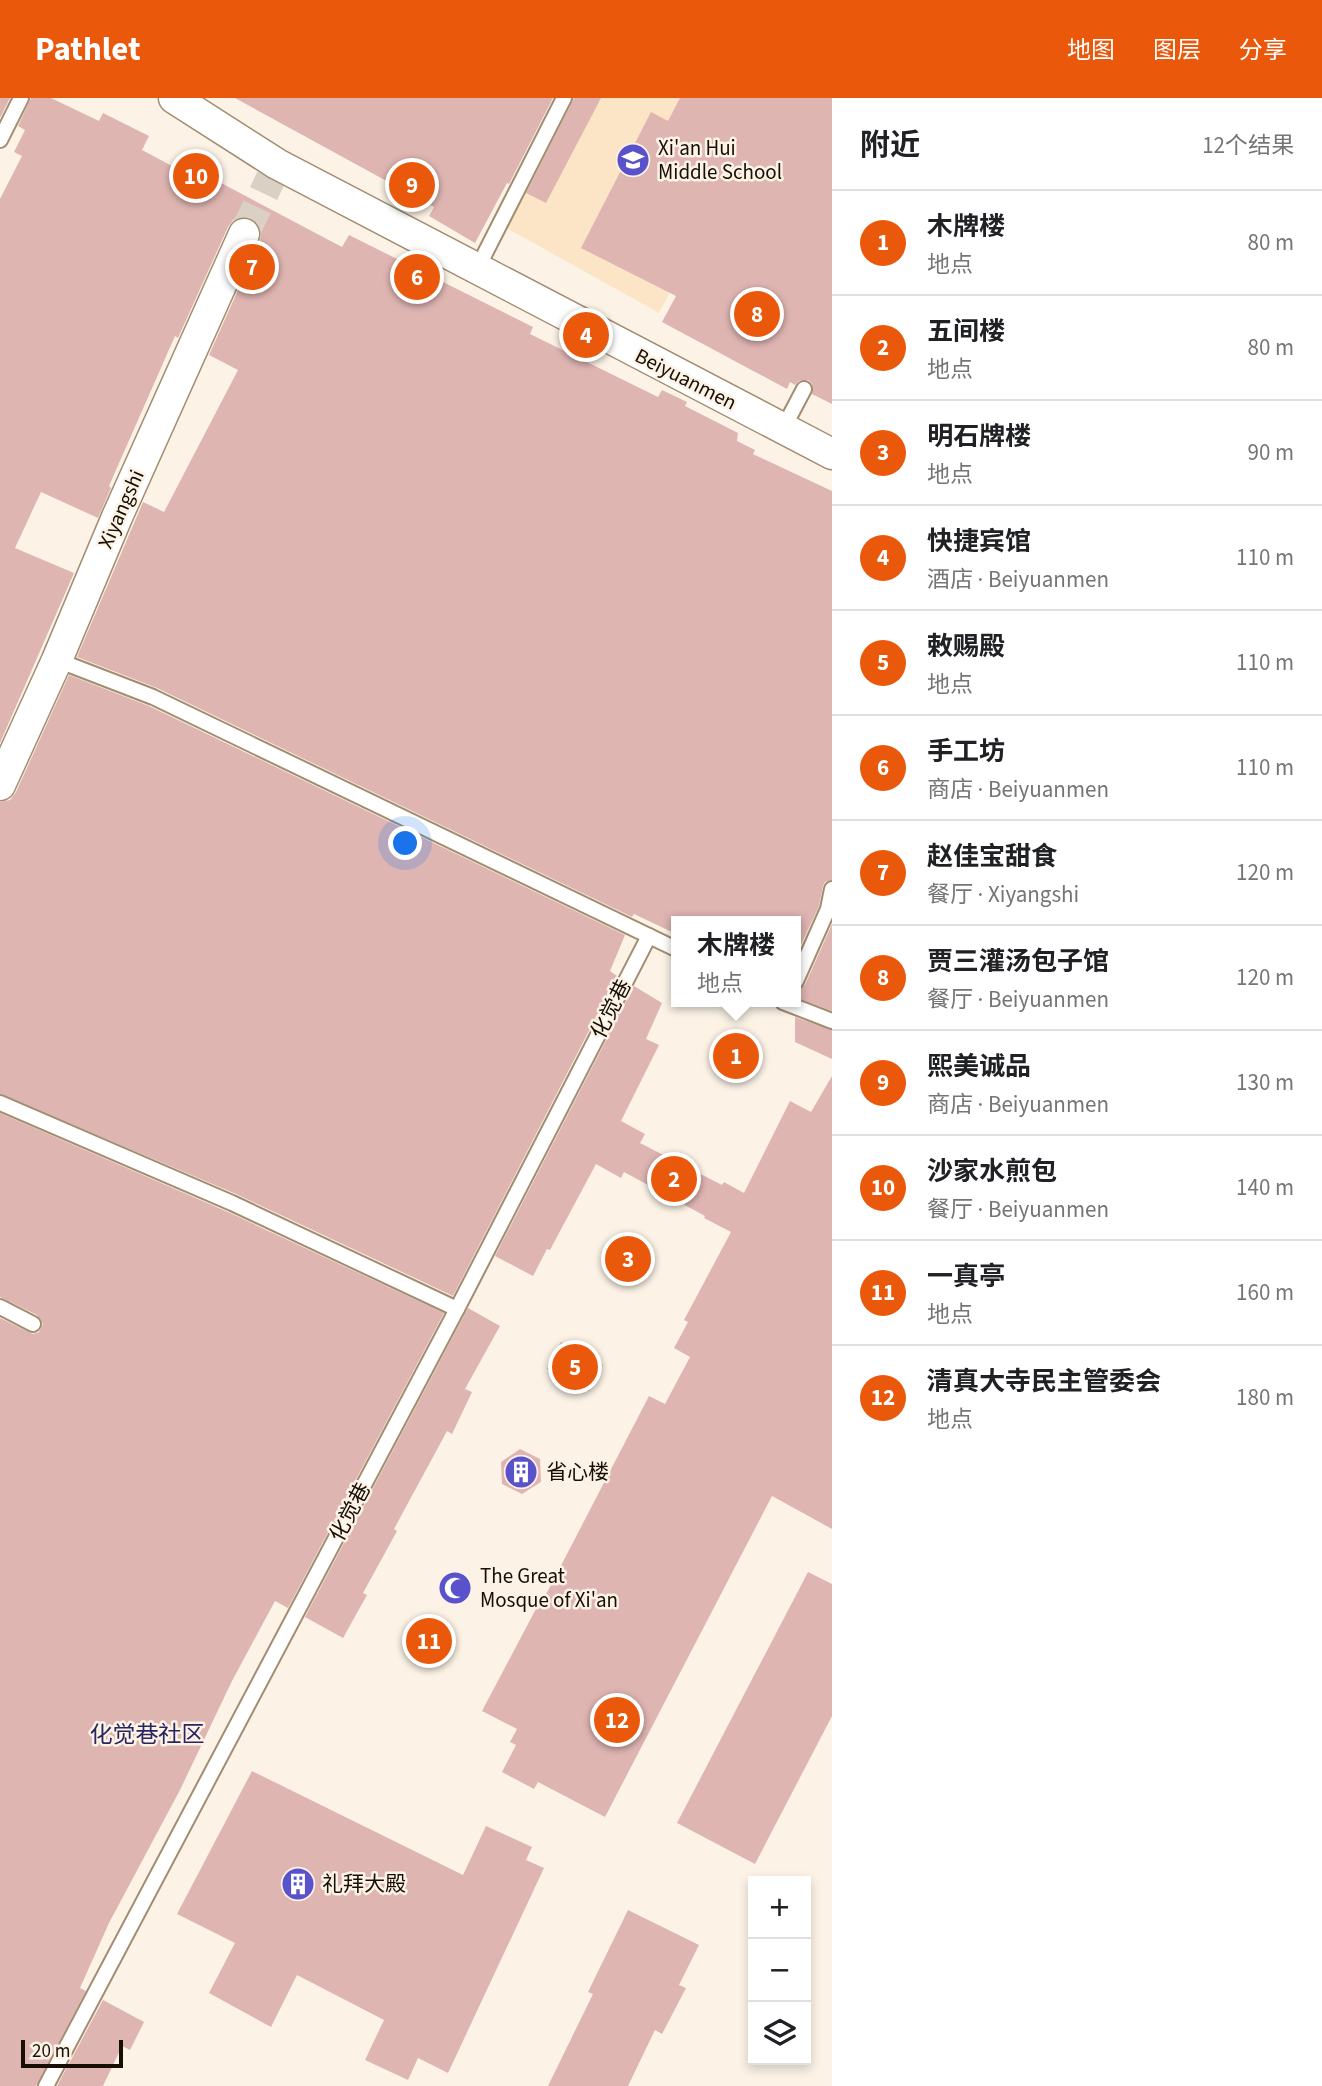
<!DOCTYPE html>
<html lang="zh">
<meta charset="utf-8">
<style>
body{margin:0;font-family:"Source Sans 3","Noto Sans SC",sans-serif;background:#f6f6f6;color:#202124}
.controls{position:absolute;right:21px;bottom:21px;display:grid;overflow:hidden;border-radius:0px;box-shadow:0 4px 10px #0003}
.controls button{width:63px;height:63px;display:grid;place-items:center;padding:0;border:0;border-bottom:2px solid #e0e0e0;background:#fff;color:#202124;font:35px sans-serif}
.scale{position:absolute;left:21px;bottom:18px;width:102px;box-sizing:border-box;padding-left:7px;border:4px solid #170f05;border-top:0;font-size:19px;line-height:24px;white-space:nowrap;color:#170f05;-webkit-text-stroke:5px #fcf3e6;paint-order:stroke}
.you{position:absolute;left:406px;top:746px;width:24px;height:24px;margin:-18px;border:5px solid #fff;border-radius:50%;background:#1a73e8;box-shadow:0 0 0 10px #1a73e833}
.badge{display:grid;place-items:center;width:46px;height:46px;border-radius:50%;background:#ea580c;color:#fff;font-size:23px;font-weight:700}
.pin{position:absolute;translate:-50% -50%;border:4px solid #fff;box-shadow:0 2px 7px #0006}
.popup{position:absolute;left:671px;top:818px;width:130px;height:91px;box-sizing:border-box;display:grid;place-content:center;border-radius:0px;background:#fff;filter:drop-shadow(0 2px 5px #0005);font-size:23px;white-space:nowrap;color:#757577}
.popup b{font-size:26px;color:#202124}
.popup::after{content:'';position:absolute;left:50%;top:100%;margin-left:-14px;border:14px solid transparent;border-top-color:#fff}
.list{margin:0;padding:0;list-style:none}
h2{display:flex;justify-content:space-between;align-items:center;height:91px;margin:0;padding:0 28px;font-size:30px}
h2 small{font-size:23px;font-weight:400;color:#757577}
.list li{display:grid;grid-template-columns:46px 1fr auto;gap:21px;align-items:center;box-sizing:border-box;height:105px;padding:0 28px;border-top:2px solid #e0e0e0}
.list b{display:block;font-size:26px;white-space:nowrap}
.list p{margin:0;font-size:23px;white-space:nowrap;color:#757577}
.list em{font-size:23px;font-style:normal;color:#757577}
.icon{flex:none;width:38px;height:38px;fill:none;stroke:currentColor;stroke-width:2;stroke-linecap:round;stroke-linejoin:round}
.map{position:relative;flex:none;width:832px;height:1988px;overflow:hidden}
header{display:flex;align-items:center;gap:42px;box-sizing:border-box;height:98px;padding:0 35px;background:#ea580c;color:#fff}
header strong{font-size:33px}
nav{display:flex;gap:38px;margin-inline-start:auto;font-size:24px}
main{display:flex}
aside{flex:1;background:#fff}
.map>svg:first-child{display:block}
.built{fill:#fbe5c6}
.building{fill:#dfb5b2}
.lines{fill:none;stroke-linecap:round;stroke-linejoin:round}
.street-tunnel{stroke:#dad1c4;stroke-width:30;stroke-dasharray:30 15;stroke-linecap:butt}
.lane-casing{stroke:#a28d70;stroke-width:18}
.street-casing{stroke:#a28d70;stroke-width:33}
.lane{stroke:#fff;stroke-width:14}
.street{stroke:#fff;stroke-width:30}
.labels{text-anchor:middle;stroke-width:5;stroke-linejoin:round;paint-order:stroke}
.poi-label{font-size:21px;fill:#170f05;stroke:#fcf3e6;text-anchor:start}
.street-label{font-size:21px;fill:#170f05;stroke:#fcf3e6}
.neighbourhood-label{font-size:23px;fill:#292560;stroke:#fcf3e6}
</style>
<header>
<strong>Pathlet</strong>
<nav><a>地图</a><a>图层</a><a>分享</a></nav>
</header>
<main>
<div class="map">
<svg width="832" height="1988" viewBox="0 0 832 1988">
<rect width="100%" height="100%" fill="#fcf3e6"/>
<!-- built -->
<path class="built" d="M 558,0 L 772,0 L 659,215 L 494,123 Z"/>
<!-- building -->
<g class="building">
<path d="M 0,0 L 10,0 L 0,20 Z"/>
<path d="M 31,0 L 51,0 L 99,23 L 103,15 L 149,38 L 142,52 L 187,76 L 191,69 L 342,149 L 349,137 L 533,229 L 530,236 L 658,299 L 662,292 L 687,304 L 685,308 L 738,335 L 737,343 L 755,352 L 753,356 L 832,393 L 832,782 L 825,784 L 823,788 L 819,808 L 795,860 L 795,823 L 676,823 L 676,836 L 634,816 L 632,819 L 157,590 L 77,559 L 143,404 L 164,414 L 238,272 L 209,257 L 260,143 L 261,135 L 259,126 L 251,120 L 243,119 L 234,121 L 228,129 L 178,240 L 175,238 L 109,388 L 111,390 L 98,420 L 41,394 L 15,450 L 74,475 L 0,645 L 0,101 L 22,58 L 14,54 L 25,32 L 18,28 Z"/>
<path d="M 235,0 L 553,0 L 509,86 L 507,85 L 475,145 L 429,118 L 434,109 Z"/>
<path d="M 574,0 L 601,0 L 546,105 L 526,95 Z"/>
<path d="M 680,0 L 832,0 L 832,306 L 812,296 L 812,286 L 808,282 L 799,283 L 795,287 L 790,284 L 787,291 L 662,224 L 676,198 L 581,150 L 651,14 L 668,23 Z"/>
<path d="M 69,577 L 149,608 L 625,837 L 610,873 L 617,878 L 453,1198 L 236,1096 L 0,996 L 0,704 L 10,702 L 16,694 Z"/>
<path d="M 832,826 L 832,913 L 795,899 L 795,892 L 805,887 Z"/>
<path d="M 634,888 L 662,905 L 646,941 L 659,947 L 621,1023 L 645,1036 L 640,1045 L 722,1087 L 724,1084 L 744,1095 L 790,1003 L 811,1014 L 832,978 L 832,1431 L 772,1398 L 605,1719 L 538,1684 L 534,1691 L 502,1674 L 516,1647 L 510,1644 L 517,1631 L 482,1613 L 538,1507 L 540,1508 L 649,1298 L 665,1306 L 690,1259 L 674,1250 L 688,1224 L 684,1222 L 731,1134 L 704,1120 L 705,1118 L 624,1074 L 621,1080 L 596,1066 L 550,1152 L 547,1151 L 533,1178 L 495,1158 Z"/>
<path d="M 795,919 L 832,932 L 832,961 L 795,944 Z"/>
<path d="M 0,1015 L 228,1114 L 444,1215 L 288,1510 L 275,1503 L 232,1583 L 180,1692 L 109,1825 L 80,1890 L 86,1893 L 36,1988 L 0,1988 L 0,1220 L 33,1236 L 39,1234 L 43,1226 L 37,1217 L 0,1199 Z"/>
<path d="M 468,1210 L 500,1228 L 465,1291 L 472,1294 L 452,1336 L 447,1333 L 394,1431 L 397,1433 L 363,1495 L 367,1497 L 343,1540 L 305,1519 Z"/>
<path d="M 561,1244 L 603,1267 L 589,1293 L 547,1271 Z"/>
<path d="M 520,1351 L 540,1361 L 541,1384 L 522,1396 L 502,1386 L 501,1364 Z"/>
<path d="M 808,1474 L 832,1486 L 832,1618 L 755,1766 L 677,1725 Z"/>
<path d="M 426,1522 L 447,1532 L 449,1552 L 433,1565 L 410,1555 L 410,1534 Z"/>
<path d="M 252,1673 L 463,1777 L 486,1728 L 532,1749 L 526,1762 L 544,1770 L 448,1975 L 418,1960 L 408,1982 L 365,1962 L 384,1922 L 297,1877 L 271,1929 L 209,1895 L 235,1845 L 177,1816 Z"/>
<path d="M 628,1812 L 699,1847 L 679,1887 L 686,1890 L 662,1936 L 655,1932 L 628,1988 L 548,1988 L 593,1896 L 588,1894 Z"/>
<path d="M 103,1902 L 144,1924 L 130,1952 L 122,1948 L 103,1988 L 57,1988 Z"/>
</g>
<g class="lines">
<!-- street-tunnel -->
<path class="street-tunnel" d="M 244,136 L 271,80"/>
<defs>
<g id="lane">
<path d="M 0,42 L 21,0"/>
<path d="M 477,171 L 564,0"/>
<path d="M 783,331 L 804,291"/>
<path d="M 57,562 L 153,599 L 676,851"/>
<path d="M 796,883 L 828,811 L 832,791"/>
<path d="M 783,904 L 832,923"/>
<path d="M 0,1005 L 232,1105 L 457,1211"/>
<path d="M 0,1209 L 33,1226"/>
<path d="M 46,1988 L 457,1211 L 649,838"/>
</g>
<g id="street">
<path d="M 174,0 L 277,66 L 832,356"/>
<path d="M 0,687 L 57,562 L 117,419 L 244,136"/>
</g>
</defs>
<!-- lane casing -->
<use href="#lane" class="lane-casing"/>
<!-- street casing -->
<use href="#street" class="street-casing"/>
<!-- lane -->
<use href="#lane" class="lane"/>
<!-- street -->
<use href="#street" class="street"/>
</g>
<!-- icons -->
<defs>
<symbol id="school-disc" viewBox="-11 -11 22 22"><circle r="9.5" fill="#5a52ca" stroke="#fcf3e6"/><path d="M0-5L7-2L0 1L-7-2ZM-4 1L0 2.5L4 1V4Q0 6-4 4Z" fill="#fff"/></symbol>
<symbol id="building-disc" viewBox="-11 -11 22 22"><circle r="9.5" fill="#5a52ca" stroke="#fcf3e6"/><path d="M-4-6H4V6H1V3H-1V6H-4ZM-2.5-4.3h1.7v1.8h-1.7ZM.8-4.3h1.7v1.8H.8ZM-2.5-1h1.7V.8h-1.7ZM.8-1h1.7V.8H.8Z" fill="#fff"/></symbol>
<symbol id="mosque-disc" viewBox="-11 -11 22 22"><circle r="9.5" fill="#5a52ca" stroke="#fcf3e6"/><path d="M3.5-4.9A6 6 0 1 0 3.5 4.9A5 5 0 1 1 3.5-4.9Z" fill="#fff"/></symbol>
</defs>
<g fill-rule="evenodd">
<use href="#school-disc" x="614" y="43" width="38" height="38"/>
<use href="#building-disc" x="502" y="1355" width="38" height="38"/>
<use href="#mosque-disc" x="436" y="1471" width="38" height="38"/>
<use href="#building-disc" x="279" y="1767" width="38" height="38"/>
</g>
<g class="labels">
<!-- poi labels -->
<g class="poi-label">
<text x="658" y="57">Xi'an Hui<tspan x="658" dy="24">Middle School</tspan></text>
<text x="546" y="1381">省心楼</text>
<text x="480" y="1485">The Great<tspan x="480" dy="24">Mosque of Xi'an</tspan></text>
<text x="322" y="1793">礼拜大殿</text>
</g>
<!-- street labels -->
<g class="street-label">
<text transform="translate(686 281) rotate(27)" y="7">Beiyuanmen</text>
<text transform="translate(121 411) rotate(-66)" y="7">Xiyangshi</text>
<text transform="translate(611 911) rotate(-63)" y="7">化觉巷</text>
<text transform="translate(350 1414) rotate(-62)" y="7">化觉巷</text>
</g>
<!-- neighbourhood labels -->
<g class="neighbourhood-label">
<text x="147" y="1644">化觉巷社区</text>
</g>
</g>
</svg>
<div class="controls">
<button>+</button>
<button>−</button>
<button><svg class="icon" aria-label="layers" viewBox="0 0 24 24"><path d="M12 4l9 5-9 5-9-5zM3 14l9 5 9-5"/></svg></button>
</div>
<div class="scale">20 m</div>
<div class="you"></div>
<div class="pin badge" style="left:736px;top:958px">1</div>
<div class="popup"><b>木牌楼</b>地点</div>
<div class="pin badge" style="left:674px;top:1081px">2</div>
<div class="pin badge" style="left:628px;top:1161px">3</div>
<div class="pin badge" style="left:586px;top:237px">4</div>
<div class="pin badge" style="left:575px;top:1269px">5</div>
<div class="pin badge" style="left:417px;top:179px">6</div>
<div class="pin badge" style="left:252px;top:169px">7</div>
<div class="pin badge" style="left:757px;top:216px">8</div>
<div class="pin badge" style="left:412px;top:87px">9</div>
<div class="pin badge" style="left:196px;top:78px">10</div>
<div class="pin badge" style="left:429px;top:1543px">11</div>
<div class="pin badge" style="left:617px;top:1622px">12</div>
</div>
<aside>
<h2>附近<small>12个结果</small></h2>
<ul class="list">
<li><span class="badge">1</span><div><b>木牌楼</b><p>地点</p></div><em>80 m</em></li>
<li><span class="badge">2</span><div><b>五间楼</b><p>地点</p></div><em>80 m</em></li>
<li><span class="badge">3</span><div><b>明石牌楼</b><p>地点</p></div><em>90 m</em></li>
<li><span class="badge">4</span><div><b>快捷宾馆</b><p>酒店 · Beiyuanmen</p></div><em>110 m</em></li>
<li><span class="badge">5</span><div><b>敕赐殿</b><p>地点</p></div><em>110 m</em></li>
<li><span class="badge">6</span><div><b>手工坊</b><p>商店 · Beiyuanmen</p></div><em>110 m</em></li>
<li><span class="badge">7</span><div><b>赵佳宝甜食</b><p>餐厅 · Xiyangshi</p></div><em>120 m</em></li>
<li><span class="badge">8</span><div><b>贾三灌汤包子馆</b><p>餐厅 · Beiyuanmen</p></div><em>120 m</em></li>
<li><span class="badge">9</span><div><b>熙美诚品</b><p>商店 · Beiyuanmen</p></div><em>130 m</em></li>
<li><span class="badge">10</span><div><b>沙家水煎包</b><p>餐厅 · Beiyuanmen</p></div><em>140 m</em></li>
<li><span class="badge">11</span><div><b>一真亭</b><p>地点</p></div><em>160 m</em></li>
<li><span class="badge">12</span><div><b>清真大寺民主管委会</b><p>地点</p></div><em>180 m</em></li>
</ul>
</aside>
</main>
